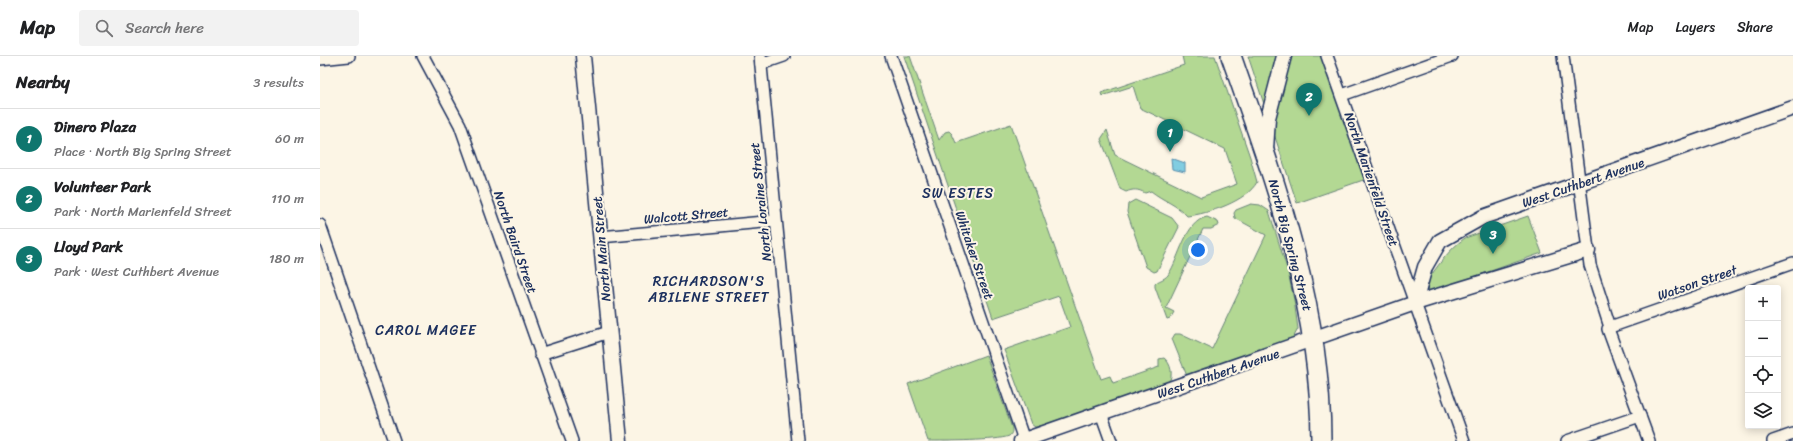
<!DOCTYPE html>
<meta charset="utf-8">
<style>
body{margin:0;font-family:Sriracha,sans-serif;background:#f2f2f2;color:#202124}
.controls{position:absolute;right:12px;bottom:12px;display:grid;overflow:hidden;border-radius:4px;box-shadow:0 2px 10px #0003}
.controls button{width:36px;height:36px;display:grid;place-items:center;padding:0;border:0;border-bottom:1px solid #e0e0e0;background:#fff;color:#202124;font:20px sans-serif}
.you{position:absolute;left:878px;top:194px;width:14px;height:14px;margin:-10px;border:3px solid #fff;border-radius:50%;background:#1a73e8;box-shadow:0 0 0 6px #1a73e833}
.badge{display:grid;place-items:center;width:26px;height:26px;border-radius:50%;background:#0f766e;color:#fff;font-size:13px;font-weight:700}
.pin{position:absolute;translate:-50% -33px;filter:drop-shadow(0 1px 2px #0008)}
.pin::after{content:'';position:absolute;top:21px;width:14px;height:12px;background:inherit;clip-path:polygon(0 0,100% 0,50% 100%)}
.list{margin:0;padding:0;list-style:none}
h2{display:flex;justify-content:space-between;align-items:center;height:52px;margin:0;padding:0 16px;font-size:17px}
h2 small{font-size:13px;font-weight:400;color:#757577}
.list li{display:grid;grid-template-columns:26px 1fr auto;gap:12px;align-items:center;box-sizing:border-box;height:60px;padding:0 16px;border-top:1px solid #e0e0e0}
.list b{display:block;font-size:15px;white-space:nowrap}
.list p{margin:0;font-size:13px;white-space:nowrap;color:#757577}
.list em{font-size:13px;font-style:normal;color:#757577}
.icon{flex:none;width:22px;height:22px;fill:none;stroke:currentColor;stroke-width:2;stroke-linecap:round;stroke-linejoin:round}
.map{position:relative;flex:none;width:1473px;height:385px;overflow:hidden}
header{display:flex;align-items:center;gap:24px;box-sizing:border-box;height:56px;padding:0 20px;background:#fff;border-bottom:1px solid #e0e0e0}
header strong{font-size:19px}
nav{display:flex;gap:22px;margin-inline-start:auto;font-size:14px}
.search{width:280px;height:36px;background:#f2f2f2;display:flex;align-items:center;gap:10px;box-sizing:border-box;padding:0 14px;border-radius:4px;color:#757577;font-size:15px}
main{display:flex}
aside{flex:1;background:#fff}
.map>svg:first-child{display:block}
.green{fill:#b3d893;stroke:#678478}
.water{fill:#81cde1;stroke:#588ead}
.lines{fill:none;stroke-linecap:round;stroke-linejoin:round}
.minor-casing{stroke:#1b2f5e;stroke-width:14}
.tertiary-casing{stroke:#1b2f5e;stroke-width:17}
.trunk-casing{stroke:#1b2f5e;stroke-width:22}
.minor{stroke:#fcf5e5;stroke-width:11}
.tertiary{stroke:#fcf5e5;stroke-width:14}
.trunk{stroke:#fcf5e5;stroke-width:19}
.labels{text-anchor:middle;stroke-width:4;stroke-linejoin:round;paint-order:stroke}
.street-label{font-size:13px;fill:#1b2f5e;stroke:#fcf5e5}
.neighbourhood-label{font-size:14px;letter-spacing:1px;fill:#1b2f5e;stroke:#fcf5e5}
</style>
<header>
<strong>Map</strong>
<div class="search"><svg class="icon" aria-label="search" viewBox="0 0 24 24"><circle cx="10" cy="10" r="6"/><path d="M15 15l6 6"/></svg>Search here</div>
<nav><a>Map</a><a>Layers</a><a>Share</a></nav>
</header>
<main>
<aside>
<h2>Nearby<small>3 results</small></h2>
<ul class="list">
<li><span class="badge">1</span><div><b>Dinero Plaza</b><p>Place · North Big Spring Street</p></div><em>60 m</em></li>
<li><span class="badge">2</span><div><b>Volunteer Park</b><p>Park · North Marienfeld Street</p></div><em>110 m</em></li>
<li><span class="badge">3</span><div><b>Lloyd Park</b><p>Park · West Cuthbert Avenue</p></div><em>180 m</em></li>
</ul>
</aside>
<div class="map">
<svg width="1473" height="385" viewBox="0 0 1473 385">
<rect width="100%" height="100%" fill="#fcf5e5"/>
<filter id="ink" filterUnits="userSpaceOnUse"><feTurbulence type="fractalNoise" baseFrequency=".025" numOctaves="2"/><feDisplacementMap in="SourceGraphic" scale="8" xChannelSelector="R" yChannelSelector="G"/><feConvolveMatrix kernelMatrix="1 2 1 2 8 2 1 2 1" color-interpolation-filters="sRGB"/></filter>
<g filter="url(#ink)">
<!-- green -->
<g class="green">
<path d="M 584,0 L 590,0 L 619,84 L 625,76 L 629,75 L 632,78 L 636,87 L 691,68 L 781,323 L 790,320 L 793,327 L 839,311 L 839,303 L 844,302 C 851,307 854,320 848,327 L 721,370 L 715,371 L 711,368 L 684,294 L 750,271 L 739,240 L 673,262 Z"/>
<path d="M 862,0 L 895,0 L 930,101 L 937,126 C 927,145 888,158 867,160 C 859,150 842,144 831,135 L 825,137 C 818,133 813,133 806,136 L 800,133 L 781,83 L 787,74 L 795,99 L 881,141 L 917,128 L 905,93 L 820,52 L 813,30 L 782,40 L 781,37 L 864,9 Z"/>
<path d="M 928,0 L 1007,0 L 1052,121 L 977,147 Z"/>
<path d="M 815,144 L 852,162 L 859,171 L 837,215 L 834,216 L 826,211 L 807,156 L 808,148 Z"/>
<path d="M 931,148 L 940,149 L 949,155 L 968,216 L 974,244 L 978,273 L 973,282 L 867,320 L 852,283 L 855,278 L 860,278 L 892,293 L 946,179 L 915,162 L 914,157 L 916,154 Z"/>
<path d="M 1208,160 L 1222,197 L 1108,237 L 1105,228 C 1117,211 1128,194 1145,182 Z"/>
<path d="M 887,161 L 898,166 L 899,169 L 891,173 L 883,173 L 846,252 L 854,256 L 850,263 L 847,264 L 835,231 L 835,228 C 838,224 844,224 848,219 C 860,202 865,165 887,161 Z"/>
<path d="M 666,299 L 692,372 C 692,375 692,378 689,380 C 677,385 625,385 608,385 L 588,328 Z"/>
</g>
<!-- water -->
<path class="water" d="M 851,102 L 865,107 L 865,116 L 852,113 Z"/>
<g class="lines">
<defs>
<g id="minor">
<path d="M 103,0 L 140,69 L 252,385"/>
<path d="M 440,0 L 478,385"/>
<path d="M 571,0 L 704,384"/>
<path d="M 1007,0 L 1144,385"/>
<path d="M 1243,0 L 1270,209 L 1290,271 L 1288,273 L 1329,385"/>
<path d="M 0,3 L 29,0"/>
<path d="M 441,8 L 464,0"/>
<path d="M 1022,39 L 1132,0"/>
<path d="M 0,169 L 74,385"/>
<path d="M 280,181 L 455,165"/>
<path d="M 1290,271 L 1473,207"/>
<path d="M 220,298 L 289,276"/>
<path d="M 781,357 L 791,385"/>
<path d="M 1247,385 L 1320,360"/>
<path d="M 1453,385 L 1473,378"/>
</g>
<g id="tertiary">
<path d="M 263,0 L 300,385"/>
<path d="M 946,94 L 948,62 L 964,0"/>
<path d="M 1095,247 L 1105,211 L 1120,185 L 1163,161 L 1473,52"/>
<path d="M 701,385 L 1095,247 L 1268,194"/>
</g>
<path id="trunk" d="M 911,0 C 955,125 1001,250 1001,385"/>
</defs>
<!-- minor casing -->
<use href="#minor" class="minor-casing"/>
<!-- tertiary casing -->
<use href="#tertiary" class="tertiary-casing"/>
<!-- trunk casing -->
<use href="#trunk" class="trunk-casing"/>
<!-- minor -->
<use href="#minor" class="minor"/>
<!-- tertiary -->
<use href="#tertiary" class="tertiary"/>
<!-- trunk -->
<use href="#trunk" class="trunk"/>
</g>
</g>
<g class="labels">
<!-- street labels -->
<g class="street-label">
<text transform="translate(1052 123) rotate(71)" y="5">North Marienfeld Street</text>
<text transform="translate(1263 126) rotate(-19)" y="5">West Cuthbert Avenue</text>
<text transform="translate(440 146) rotate(-96)" y="5">North Loraine Street</text>
<text transform="translate(366 159) rotate(-5)" y="5">Walcott Street</text>
<text transform="translate(196 186) rotate(71)" y="5">North Baird Street</text>
<text transform="translate(971 189) rotate(75)" y="5">North Big Spring Street</text>
<text transform="translate(281 193) rotate(-95)" y="5">North Main Street</text>
<text transform="translate(655 199) rotate(71)" y="5">Whitaker Street</text>
<text transform="translate(1377 226) rotate(-19)" y="5">Watson Street</text>
<text transform="translate(898 317) rotate(-19)" y="5">West Cuthbert Avenue</text>
</g>
<!-- neighbourhood labels -->
<g class="neighbourhood-label">
<text x="638" y="142">SW ESTES</text>
<text x="389" y="230">RICHARDSON'S<tspan x="389" dy="16">ABILENE STREET</tspan></text>
<text x="106" y="279">CAROL MAGEE</text>
</g>
</g>
</svg>
<div class="controls">
<button>+</button>
<button>−</button>
<button><svg class="icon" aria-label="locate" viewBox="0 0 24 24"><circle cx="12" cy="12" r="6"/><path d="M12 2v4M12 18v4M2 12h4M18 12h4"/></svg></button>
<button><svg class="icon" aria-label="layers" viewBox="0 0 24 24"><path d="M12 4l9 5-9 5-9-5zM3 14l9 5 9-5"/></svg></button>
</div>
<div class="you"></div>
<div class="pin badge" style="left:850px;top:96px">1</div>
<div class="pin badge" style="left:989px;top:60px">2</div>
<div class="pin badge" style="left:1173px;top:198px">3</div>
</div>
</main>
